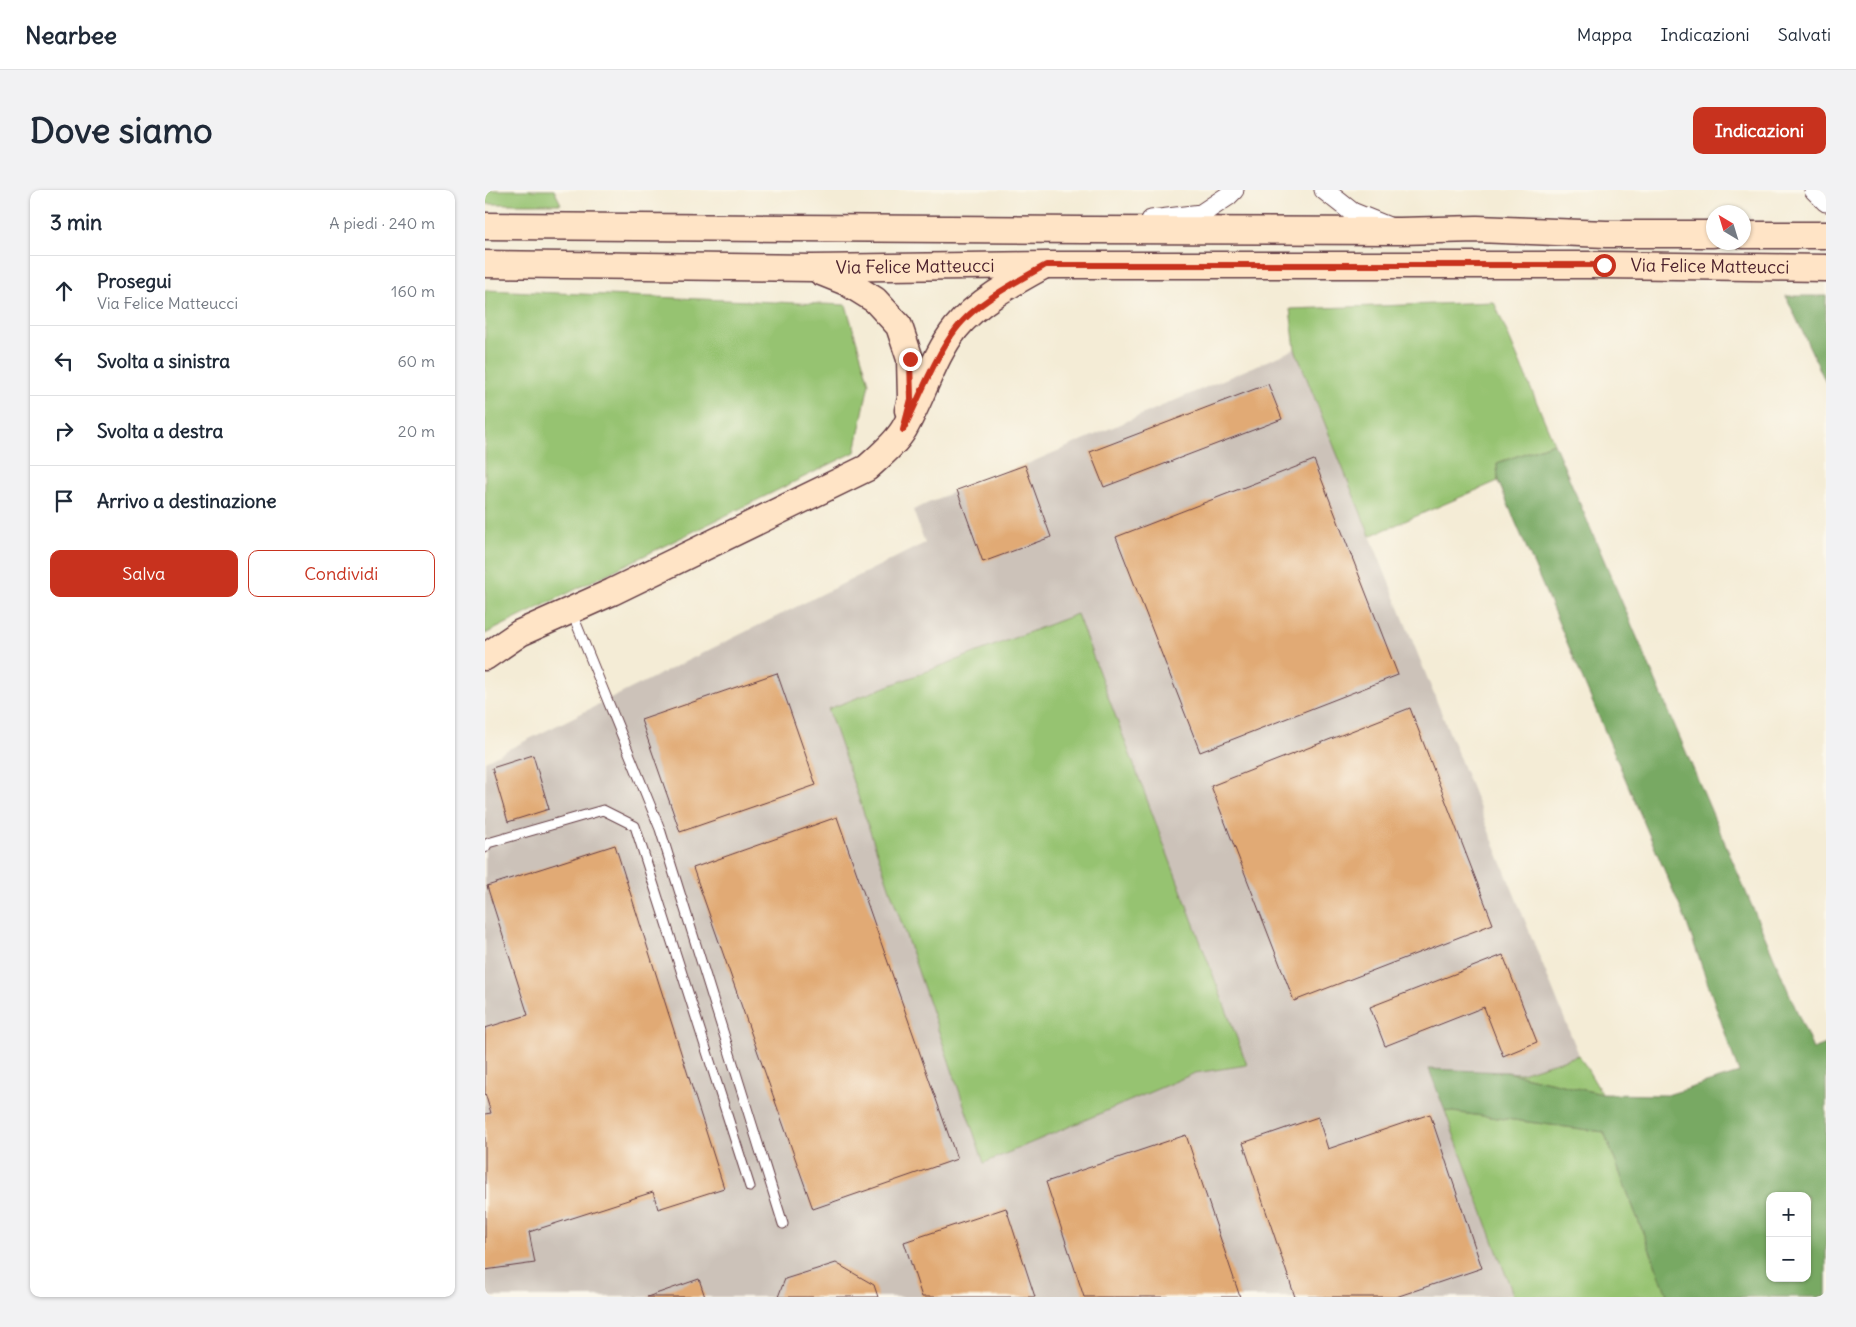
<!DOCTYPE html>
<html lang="it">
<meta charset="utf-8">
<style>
body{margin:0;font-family:Delius,sans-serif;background:#f2f2f3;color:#1f2937}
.controls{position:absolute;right:15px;bottom:15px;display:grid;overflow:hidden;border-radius:10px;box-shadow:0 1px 4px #0004}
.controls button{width:45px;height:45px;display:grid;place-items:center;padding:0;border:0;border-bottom:1px solid #e0e1e3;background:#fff;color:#1f2937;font:25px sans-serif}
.compass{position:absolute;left:1221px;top:15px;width:45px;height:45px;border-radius:50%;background:#fff;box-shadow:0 1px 4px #0004;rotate:322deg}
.stop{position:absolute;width:15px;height:15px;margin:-11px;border:4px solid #c8321e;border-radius:50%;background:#fff}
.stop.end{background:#c8321e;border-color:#fff;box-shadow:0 1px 5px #0008}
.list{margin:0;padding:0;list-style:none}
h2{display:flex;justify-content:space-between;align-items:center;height:65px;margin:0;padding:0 20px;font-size:21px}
h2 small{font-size:16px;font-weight:400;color:#747a83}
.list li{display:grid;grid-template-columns:32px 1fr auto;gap:15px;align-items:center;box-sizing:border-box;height:70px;padding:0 20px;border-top:1px solid #e0e1e3}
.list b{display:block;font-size:19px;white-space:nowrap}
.list p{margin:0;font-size:16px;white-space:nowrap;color:#747a83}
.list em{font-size:16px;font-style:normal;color:#747a83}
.actions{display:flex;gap:10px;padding:15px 20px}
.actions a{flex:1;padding:11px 0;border:1px solid #c8321e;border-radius:10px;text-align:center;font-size:18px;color:#c8321e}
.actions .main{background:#c8321e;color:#fff}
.icon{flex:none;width:28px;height:28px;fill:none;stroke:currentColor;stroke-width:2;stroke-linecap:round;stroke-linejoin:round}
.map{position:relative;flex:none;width:1341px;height:1107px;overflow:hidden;border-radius:10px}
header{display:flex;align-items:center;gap:30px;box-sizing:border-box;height:70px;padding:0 25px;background:#fff;border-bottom:1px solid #e0e1e3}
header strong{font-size:24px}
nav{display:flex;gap:28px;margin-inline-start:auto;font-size:18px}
.intro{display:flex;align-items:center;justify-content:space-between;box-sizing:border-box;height:120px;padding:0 30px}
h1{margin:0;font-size:35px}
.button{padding:12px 22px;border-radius:10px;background:#c8321e;color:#fff;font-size:18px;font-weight:700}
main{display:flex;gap:30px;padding:0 30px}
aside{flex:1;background:#fff;border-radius:10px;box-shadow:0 1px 4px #0004}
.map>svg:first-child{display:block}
.industrial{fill:#ccc2b9}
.green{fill:#96c371;stroke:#70714e}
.forest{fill:#78a963;stroke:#616447;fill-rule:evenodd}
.building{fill:#e1aa75}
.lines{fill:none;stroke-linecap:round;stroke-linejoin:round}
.lane-casing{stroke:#643e45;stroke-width:11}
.street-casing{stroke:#643e45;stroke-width:21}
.secondary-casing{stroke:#643e45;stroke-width:29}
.lane{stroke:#fff;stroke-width:9}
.street{stroke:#fff;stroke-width:19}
.secondary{stroke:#ffe4c6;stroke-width:26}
.route{stroke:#c8321e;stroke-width:6}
.labels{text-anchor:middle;stroke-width:4;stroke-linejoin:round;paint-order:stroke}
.street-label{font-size:18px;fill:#4a1f2b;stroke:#fbf7ec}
</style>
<header>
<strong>Nearbee</strong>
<nav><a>Mappa</a><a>Indicazioni</a><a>Salvati</a></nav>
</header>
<div class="intro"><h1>Dove siamo</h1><a class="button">Indicazioni</a></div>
<main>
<aside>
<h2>3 min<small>A piedi · 240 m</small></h2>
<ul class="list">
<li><svg class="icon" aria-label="ahead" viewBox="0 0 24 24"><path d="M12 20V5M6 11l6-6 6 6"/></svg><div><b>Prosegui</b><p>Via Felice Matteucci</p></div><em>160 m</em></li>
<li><svg class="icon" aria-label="left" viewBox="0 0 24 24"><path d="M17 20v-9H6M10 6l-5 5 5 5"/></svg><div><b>Svolta a sinistra</b></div><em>60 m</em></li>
<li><svg class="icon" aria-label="right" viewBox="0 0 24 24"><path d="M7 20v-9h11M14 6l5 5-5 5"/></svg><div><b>Svolta a destra</b></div><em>20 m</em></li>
<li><svg class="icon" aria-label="arrive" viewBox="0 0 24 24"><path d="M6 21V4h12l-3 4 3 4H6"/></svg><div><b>Arrivo a destinazione</b></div></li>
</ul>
<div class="actions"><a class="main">Salva</a><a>Condividi</a></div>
</aside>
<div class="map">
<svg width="1341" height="1107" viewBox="0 0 1341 1107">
<rect width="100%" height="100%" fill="#fbf7ec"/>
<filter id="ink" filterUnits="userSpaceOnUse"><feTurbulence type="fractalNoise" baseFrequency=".02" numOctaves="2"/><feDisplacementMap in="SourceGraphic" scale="10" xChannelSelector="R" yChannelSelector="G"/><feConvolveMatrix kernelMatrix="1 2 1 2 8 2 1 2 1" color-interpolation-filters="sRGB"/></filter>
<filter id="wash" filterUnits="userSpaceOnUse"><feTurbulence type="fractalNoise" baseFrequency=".0096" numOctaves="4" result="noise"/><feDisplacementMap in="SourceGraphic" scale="20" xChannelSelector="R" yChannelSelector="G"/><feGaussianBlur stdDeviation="1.12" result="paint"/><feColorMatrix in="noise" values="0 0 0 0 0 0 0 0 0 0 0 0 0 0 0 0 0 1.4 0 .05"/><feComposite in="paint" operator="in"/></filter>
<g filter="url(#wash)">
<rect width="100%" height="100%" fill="#f4ecd6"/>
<!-- industrial -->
<path class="industrial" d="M 810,159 L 1094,865 L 1036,883 L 944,879 L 1028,1104 L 1017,1107 L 0,1107 L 0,571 L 440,353 L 428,320 L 472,300 L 540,275 Z"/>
<!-- green -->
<g class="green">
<path d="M 0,0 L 69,0 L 76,14 L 0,14 Z"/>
<path d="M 0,100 L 361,115 L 384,193 L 370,262 L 0,444 Z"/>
<path d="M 1009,112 L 1069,253 L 1012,273 L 1013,291 L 885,346 L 810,159 L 805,119 Z"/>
<path d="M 592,424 L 762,875 L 710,883 L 499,973 L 343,519 Z"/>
<path d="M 1094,865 L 1117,904 L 1021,882 L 1036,883 Z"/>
<path d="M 960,921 L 1119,942 L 1183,1107 L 1029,1107 Z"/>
</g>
<!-- forest -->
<g class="forest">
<path d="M 1301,106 L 1341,106 L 1341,193 Z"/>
<path d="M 1069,253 L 1328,859 L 1341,854 L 1341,1107 L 1183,1107 L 1119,942 L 960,921 L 944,879 L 1021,882 L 1117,904 L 1182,905 L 1254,883 L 1201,731 L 1013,291 L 1012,273 ZM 1285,1006 L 1322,1006 L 1322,1088 L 1285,1088 Z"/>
</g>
<g id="blocks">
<!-- building -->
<g class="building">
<path d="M 783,194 L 797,229 L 619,297 L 605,262 Z"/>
<path d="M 829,270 L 913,485 L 715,562 L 631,347 Z"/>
<path d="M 540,275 L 566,347 L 498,372 L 472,300 Z"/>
<path d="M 292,483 L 331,595 L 195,642 L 156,530 Z"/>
<path d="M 925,518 L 1008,734 L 809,811 L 726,596 Z"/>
<path d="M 48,565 L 64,619 L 23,632 L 7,578 Z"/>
<path d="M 352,627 L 472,969 L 328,1019 L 208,678 Z"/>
<path d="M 130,655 L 239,998 L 173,1019 L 168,1002 L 44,1042 L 50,1073 L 0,1080 L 0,924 L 6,923 L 0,903 L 0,838 L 43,825 L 2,696 Z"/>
<path d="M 1018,765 L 1052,852 L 1018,866 L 999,817 L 900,856 L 885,817 Z"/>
<path d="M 945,924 L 997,1078 L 911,1107 L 810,1107 L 758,953 L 833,927 L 843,959 Z"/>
<path d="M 701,945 L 755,1107 L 599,1107 L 561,992 Z"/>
<path d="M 521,1018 L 550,1107 L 437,1107 L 419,1052 Z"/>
<path d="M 351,1073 L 389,1095 L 393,1107 L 293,1107 L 300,1089 Z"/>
<path d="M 214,1089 L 220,1107 L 162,1107 Z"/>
</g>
</g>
</g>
<g filter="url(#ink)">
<use href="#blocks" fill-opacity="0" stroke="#643e45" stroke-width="1"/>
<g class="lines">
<defs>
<g id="lane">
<path d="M 87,423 L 175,639 L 298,1034"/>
<path d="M 0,658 L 3,653 L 118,620 L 150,636 L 265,997"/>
</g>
<g id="street">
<path d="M 839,0 L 867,22 L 904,37"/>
<path d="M 1329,0 L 1341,12"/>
<path d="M 666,30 L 716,24 L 743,6 L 749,0"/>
</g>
<g id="secondary">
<path d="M 0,36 L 599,40 L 915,41 L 992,39 L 1121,44 L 1228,44"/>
<path d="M 1258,45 L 1341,45"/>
<path id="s1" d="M 0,74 L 327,78 L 561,75 L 1119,75 L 1341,78"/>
<path d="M 336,82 L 361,92 L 390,110 L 414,136 L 425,169 L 426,209 L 423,220"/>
<path d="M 0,467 L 35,443 L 127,402 L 382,278 C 395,266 410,254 419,239 C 437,208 449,165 471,138 C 492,112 529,92 558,76"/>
</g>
</defs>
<!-- lane casing -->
<use href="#lane" class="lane-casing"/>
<!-- street casing -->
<use href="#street" class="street-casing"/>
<!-- secondary casing -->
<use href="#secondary" class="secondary-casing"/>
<!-- lane -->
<use href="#lane" class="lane"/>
<!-- street -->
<use href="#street" class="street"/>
<!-- secondary -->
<use href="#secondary" class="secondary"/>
</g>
</g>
<g class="lines" filter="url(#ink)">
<!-- route -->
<path class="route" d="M 425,169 L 426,209 L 418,240 C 434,209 450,166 471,139 C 489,114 534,90 561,75 L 1119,75"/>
</g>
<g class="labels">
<!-- street labels -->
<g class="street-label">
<text dy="6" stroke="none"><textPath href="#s1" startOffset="1225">Via Felice Matteucci</textPath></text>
<text dy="6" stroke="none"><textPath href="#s1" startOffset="430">Via Felice Matteucci</textPath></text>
</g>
</g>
</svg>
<div class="controls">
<button>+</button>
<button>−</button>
</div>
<svg class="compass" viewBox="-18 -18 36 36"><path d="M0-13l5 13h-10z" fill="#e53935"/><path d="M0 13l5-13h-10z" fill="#747a83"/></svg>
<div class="stop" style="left:1119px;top:75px"></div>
<div class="stop end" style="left:425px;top:169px"></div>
</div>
</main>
